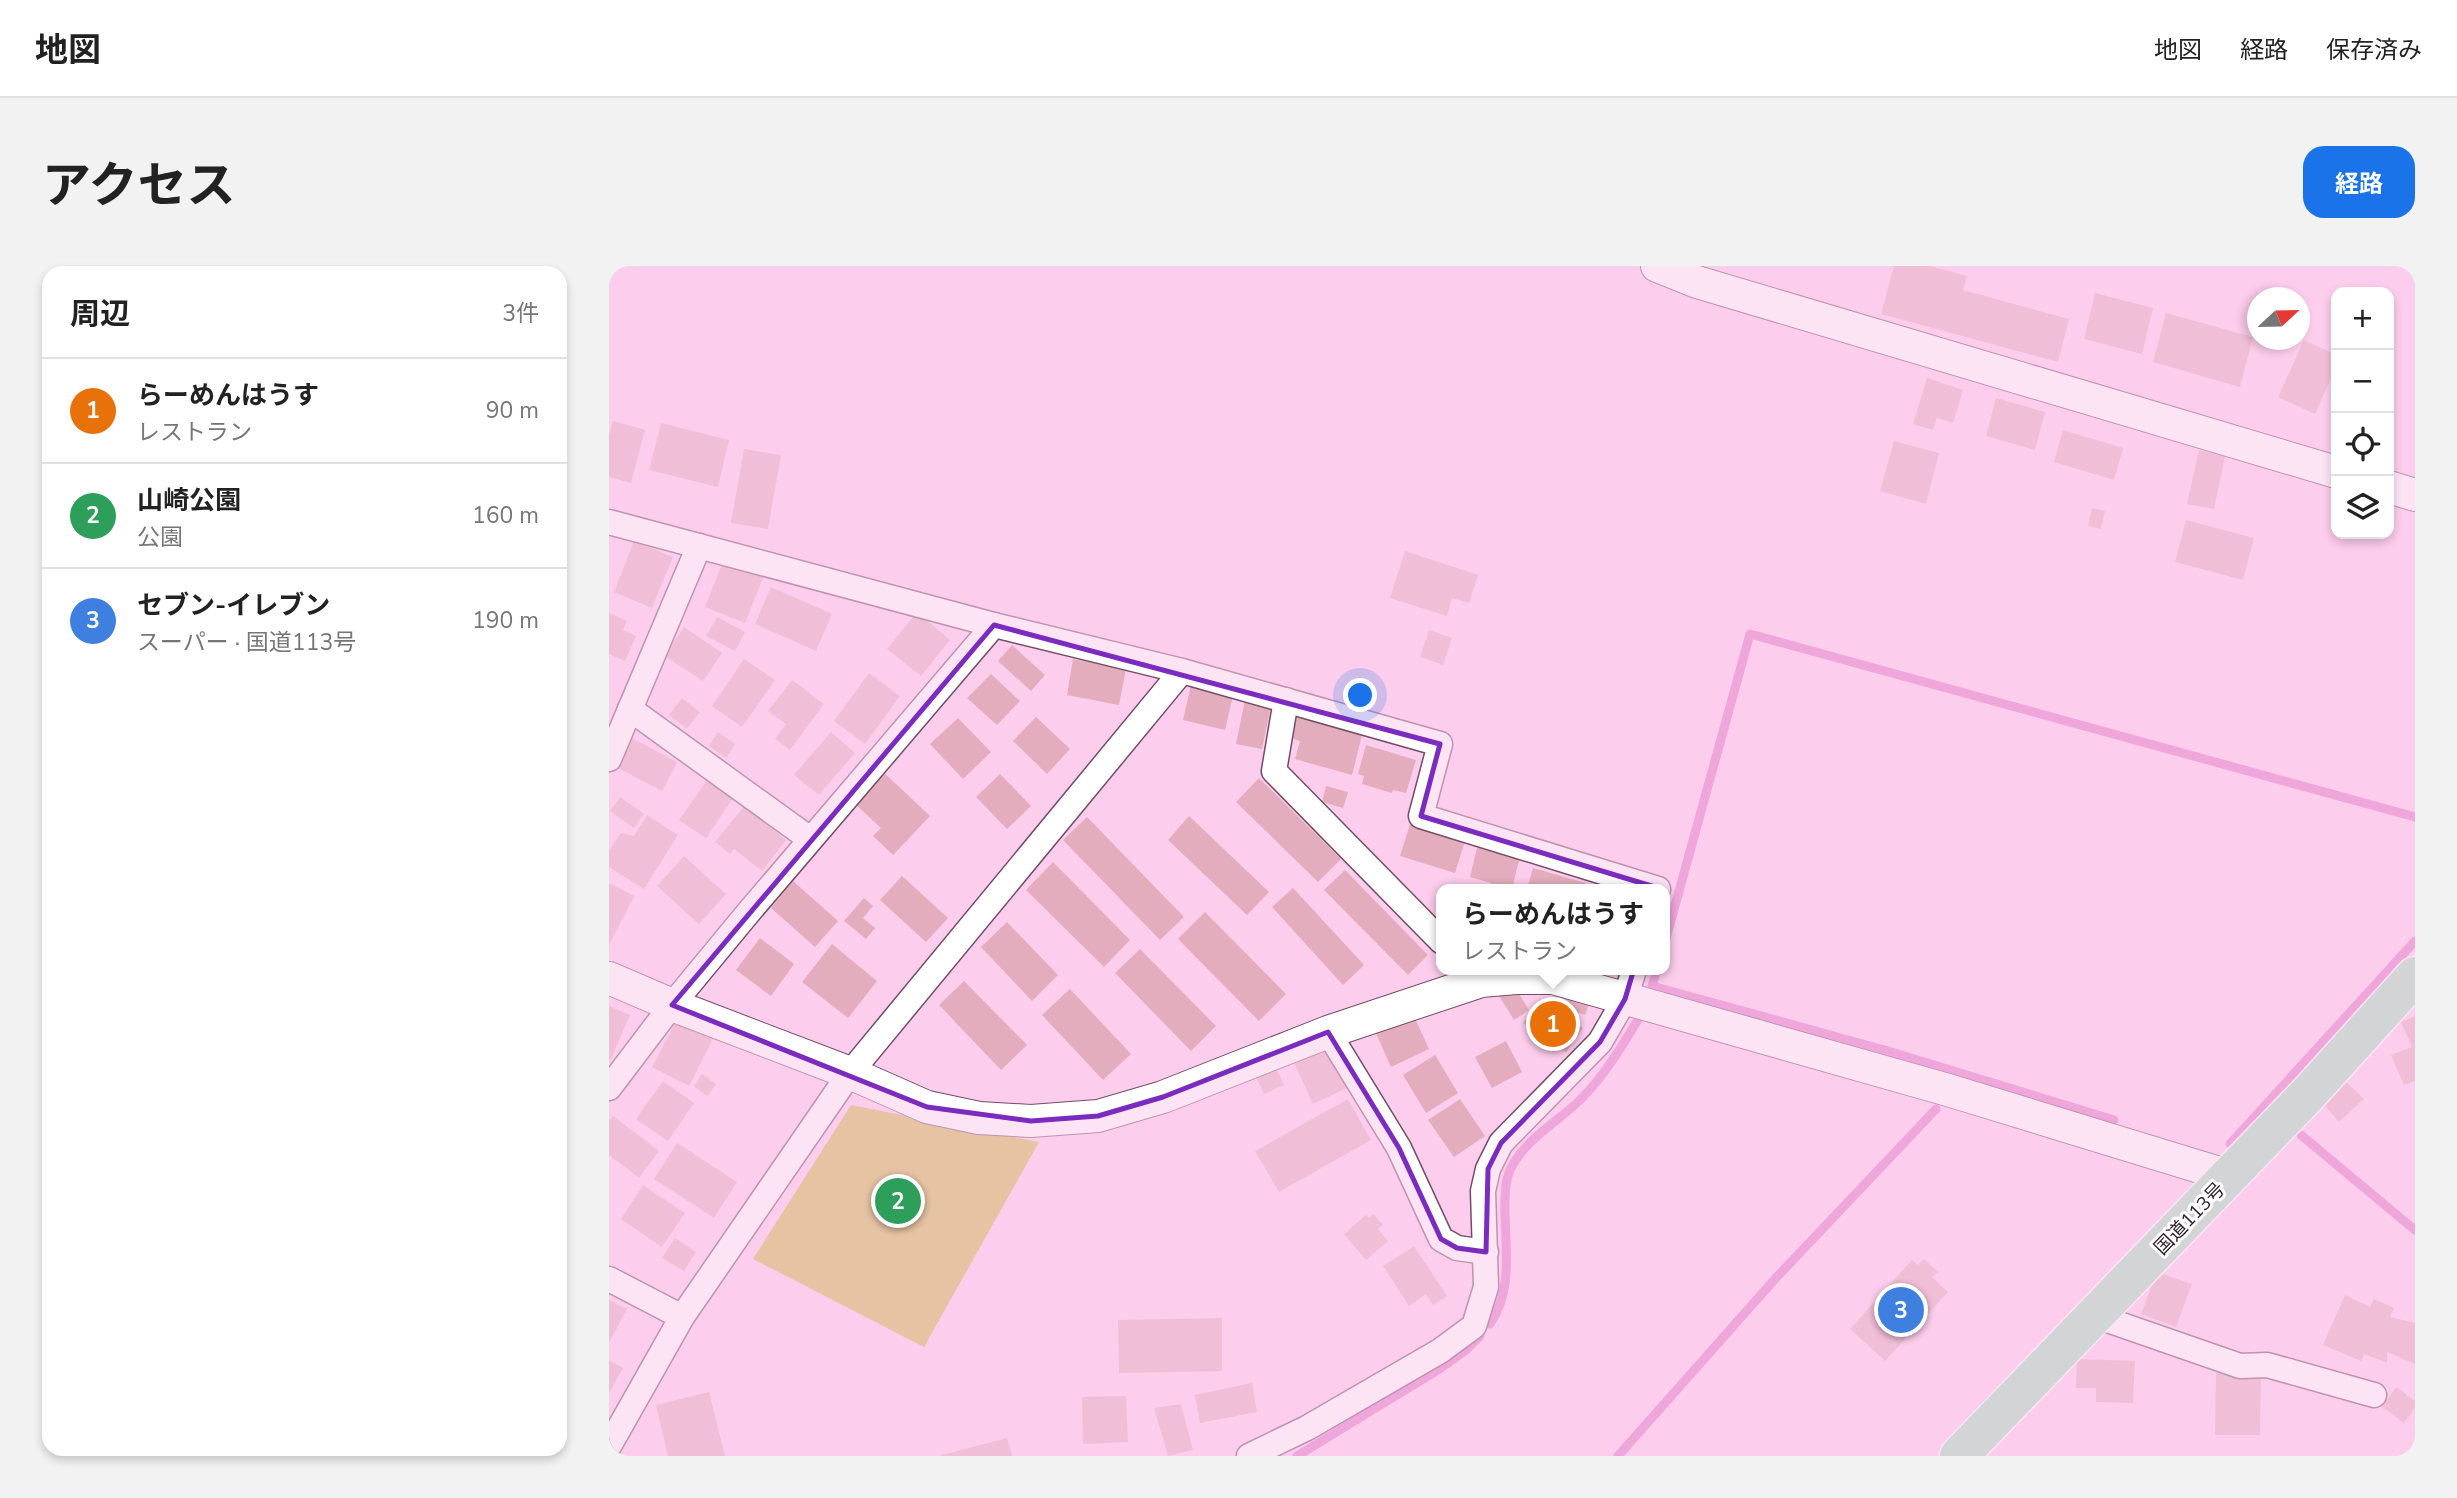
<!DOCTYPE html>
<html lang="ja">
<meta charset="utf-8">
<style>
body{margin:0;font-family:"Nunito Sans","Noto Sans JP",sans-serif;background:#f2f2f2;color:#222}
.controls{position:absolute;right:21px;top:21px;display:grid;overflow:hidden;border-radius:14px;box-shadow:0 4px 10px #0003}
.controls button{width:63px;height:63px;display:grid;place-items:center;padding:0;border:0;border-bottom:2px solid #e0e0e0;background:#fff;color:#222;font:35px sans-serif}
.compass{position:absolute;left:1638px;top:21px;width:63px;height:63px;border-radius:50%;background:#fff;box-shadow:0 4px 10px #0003;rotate:68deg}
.you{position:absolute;left:752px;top:430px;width:24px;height:24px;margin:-18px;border:5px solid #fff;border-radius:50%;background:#1a73e8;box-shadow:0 0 0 10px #1a73e833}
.badge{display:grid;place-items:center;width:46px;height:46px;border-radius:50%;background:#1a73e8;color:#fff;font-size:23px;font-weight:700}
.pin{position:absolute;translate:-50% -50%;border:4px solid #fff;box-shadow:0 2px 7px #0006}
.popup{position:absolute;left:827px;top:618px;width:234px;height:91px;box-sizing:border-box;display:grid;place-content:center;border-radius:14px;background:#fff;filter:drop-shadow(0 2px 5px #0005);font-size:23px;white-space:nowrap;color:#767676}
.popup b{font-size:26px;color:#222}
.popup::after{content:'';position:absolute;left:50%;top:100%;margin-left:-14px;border:14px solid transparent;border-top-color:#fff}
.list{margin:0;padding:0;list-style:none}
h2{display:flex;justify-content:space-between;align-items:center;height:91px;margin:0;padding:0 28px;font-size:30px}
h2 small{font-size:23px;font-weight:400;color:#767676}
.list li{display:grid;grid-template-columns:46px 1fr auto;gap:21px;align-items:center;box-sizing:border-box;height:105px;padding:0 28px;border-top:2px solid #e0e0e0}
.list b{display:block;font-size:26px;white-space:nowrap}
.list p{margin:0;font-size:23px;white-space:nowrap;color:#767676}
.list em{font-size:23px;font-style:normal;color:#767676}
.icon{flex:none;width:38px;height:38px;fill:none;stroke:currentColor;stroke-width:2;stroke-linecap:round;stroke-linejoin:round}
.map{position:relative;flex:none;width:1806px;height:1190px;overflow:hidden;border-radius:21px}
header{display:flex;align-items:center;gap:42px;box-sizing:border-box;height:98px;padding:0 35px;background:#fff;border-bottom:2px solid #e0e0e0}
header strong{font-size:33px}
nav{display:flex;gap:38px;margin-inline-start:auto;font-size:24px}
.intro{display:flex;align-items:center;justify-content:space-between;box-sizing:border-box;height:168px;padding:0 42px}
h1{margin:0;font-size:49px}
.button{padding:18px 32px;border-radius:21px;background:#1a73e8;color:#fff;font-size:24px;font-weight:700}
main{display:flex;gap:42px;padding:0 42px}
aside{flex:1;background:#fff;border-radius:21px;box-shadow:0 4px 10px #0003}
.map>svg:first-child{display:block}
.green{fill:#c9b64b}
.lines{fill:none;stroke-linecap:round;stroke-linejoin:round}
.stream{stroke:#e175c3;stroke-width:9}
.building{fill:#e3adbd}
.minor-casing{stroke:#744c67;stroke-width:27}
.tertiary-casing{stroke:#744c67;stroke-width:34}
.trunk-casing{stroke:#fff;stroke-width:41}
.minor{stroke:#fff;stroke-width:24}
.tertiary{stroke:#fff;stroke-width:32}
.trunk{stroke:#9fdcba;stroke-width:38}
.marked{fill:none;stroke:#7b2cbf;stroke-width:5;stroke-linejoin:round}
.labels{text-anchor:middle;stroke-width:6;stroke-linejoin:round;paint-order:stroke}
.street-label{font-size:19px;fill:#2f1e2a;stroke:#fefefe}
</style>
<header>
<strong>地図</strong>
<nav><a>地図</a><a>経路</a><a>保存済み</a></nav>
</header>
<div class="intro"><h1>アクセス</h1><a class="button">経路</a></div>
<main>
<aside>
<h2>周辺<small>3件</small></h2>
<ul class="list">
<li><span class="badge" style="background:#e8710a">1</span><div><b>らーめんはうす</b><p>レストラン</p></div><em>90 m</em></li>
<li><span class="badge" style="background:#2e9e5b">2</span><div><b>山崎公園</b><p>公園</p></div><em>160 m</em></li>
<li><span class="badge" style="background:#3f7fe0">3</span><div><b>セブン-イレブン</b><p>スーパー · 国道113号</p></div><em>190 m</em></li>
</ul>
</aside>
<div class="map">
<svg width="1806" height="1190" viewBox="0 0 1806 1190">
<rect width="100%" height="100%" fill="#fccdec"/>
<!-- green -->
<path class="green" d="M 242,839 L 430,876 L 315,1081 L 144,993 Z"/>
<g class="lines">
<!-- stream -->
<g class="stream">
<path d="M 1056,676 L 1141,368 L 1806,551"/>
<path d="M 1048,704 L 1043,720 L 1279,785 L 1505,854"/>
<path d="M 1692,869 L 1806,964"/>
<path d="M 1621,878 L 1806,675"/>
<path d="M 881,1058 C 903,1026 897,987 896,949 C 896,934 895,916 902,902 C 918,871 951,855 974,831 C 997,807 1013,780 1030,752"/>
<path d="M 688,1190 L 829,1104 L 857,1084 L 871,1070"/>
<path d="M 1009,1190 L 1166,1013 L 1327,843"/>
</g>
</g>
<!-- building -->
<g class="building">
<path d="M 1285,0 L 1321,0 L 1358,10 L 1354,24 L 1460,53 L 1449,96 L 1272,48 Z"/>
<path d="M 1486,27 L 1544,42 L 1533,88 L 1475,73 Z"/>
<path d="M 1557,47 L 1644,71 L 1631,121 L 1544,96 Z"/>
<path d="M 1695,74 L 1727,89 L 1727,101 L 1706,148 L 1669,131 Z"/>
<path d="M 1318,112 L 1354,124 L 1344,157 L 1328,152 L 1324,164 L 1304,158 Z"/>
<path d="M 1387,132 L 1436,146 L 1426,184 L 1377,170 Z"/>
<path d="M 4,155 L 36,164 L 22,217 L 0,211 L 0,169 Z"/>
<path d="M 52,157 L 120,174 L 109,221 L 40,204 Z"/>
<path d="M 1454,164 L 1514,182 L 1505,214 L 1445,196 Z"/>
<path d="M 1285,175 L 1330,187 L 1317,238 L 1271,225 Z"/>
<path d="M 135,183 L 172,189 L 159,263 L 122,257 Z"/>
<path d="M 1590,184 L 1616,190 L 1605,243 L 1578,238 Z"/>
<path d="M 1483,242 L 1496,245 L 1492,263 L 1479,260 Z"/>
<path d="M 1577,254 L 1645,272 L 1634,314 L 1566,296 Z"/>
<path d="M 25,275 L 64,291 L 43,342 L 5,326 Z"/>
<path d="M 796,285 L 869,309 L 860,337 L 843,332 L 838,350 L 781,332 Z"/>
<path d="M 116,291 L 156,307 L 136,357 L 96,341 Z"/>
<path d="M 162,321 L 223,348 L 207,385 L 146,358 Z"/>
<path d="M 308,346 L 341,374 L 312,410 L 278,383 Z"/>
<path d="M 0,347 L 18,355 L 14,364 L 27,370 L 16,395 L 0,388 Z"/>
<path d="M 108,351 L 136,366 L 126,385 L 97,370 Z"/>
<path d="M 75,361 L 113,387 L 94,415 L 56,390 Z"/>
<path d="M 820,364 L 843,372 L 834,399 L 811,391 Z"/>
<path d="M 403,379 L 436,409 L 422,425 L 389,395 Z"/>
<path d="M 135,393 L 166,414 L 133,461 L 103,440 Z"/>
<path d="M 464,393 L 517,403 L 510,439 L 458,429 Z"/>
<path d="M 260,407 L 291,430 L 256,478 L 225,455 Z"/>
<path d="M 382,408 L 411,435 L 388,459 L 358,432 Z"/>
<path d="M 183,414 L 215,438 L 181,484 L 166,473 L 177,458 L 159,445 Z"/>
<path d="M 583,415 L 625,425 L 616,464 L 574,454 Z"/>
<path d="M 73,432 L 91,446 L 78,463 L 60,449 Z"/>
<path d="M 636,434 L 662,440 L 653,483 L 627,478 Z"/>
<path d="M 427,451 L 461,483 L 438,508 L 404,475 Z"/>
<path d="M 685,451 L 753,469 L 743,509 L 686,493 L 691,475 L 679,471 Z"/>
<path d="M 349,452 L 382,486 L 354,513 L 321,478 Z"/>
<path d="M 109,466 L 126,478 L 117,492 L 100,480 Z"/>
<path d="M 222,466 L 246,487 L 210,529 L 185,509 Z"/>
<path d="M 23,472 L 68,496 L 53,525 L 7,501 Z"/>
<path d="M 757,479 L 807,494 L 797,527 L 784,524 L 783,527 L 753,518 L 755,510 L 749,508 Z"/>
<path d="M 271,503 L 321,550 L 284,589 L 264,570 L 272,562 L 242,534 Z"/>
<path d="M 391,508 L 422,540 L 398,563 L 367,531 Z"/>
<path d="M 101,510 L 127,528 L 97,572 L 70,554 Z"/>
<path d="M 650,512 L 732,593 L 709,616 L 627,536 Z"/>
<path d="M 717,520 L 739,526 L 734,542 L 713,536 Z"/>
<path d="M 11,531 L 35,548 L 25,562 L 1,545 Z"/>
<path d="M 135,540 L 177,574 L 153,605 L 125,583 L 121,588 L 106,576 Z"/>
<path d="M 38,549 L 69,569 L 35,623 L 0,601 L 0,585 L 12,567 L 25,570 Z"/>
<path d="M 580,550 L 660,626 L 638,649 L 559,574 Z"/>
<path d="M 478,551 L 575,651 L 551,674 L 454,574 Z"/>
<path d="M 802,555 L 857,572 L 846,607 L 791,590 Z"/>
<path d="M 869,578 L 911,590 L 903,623 L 881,622 L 882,617 L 861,611 Z"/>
<path d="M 75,590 L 117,628 L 90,658 L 48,620 Z"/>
<path d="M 444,596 L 521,674 L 495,701 L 417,624 Z"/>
<path d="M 924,602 L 977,617 L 976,623 L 918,623 Z"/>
<path d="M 736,604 L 819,689 L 799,709 L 715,624 Z"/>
<path d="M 293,610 L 339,652 L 317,676 L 271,634 Z"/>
<path d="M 184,615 L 229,655 L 206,681 L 162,642 Z"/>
<path d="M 0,617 L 25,630 L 0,679 Z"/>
<path d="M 684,622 L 755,699 L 734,719 L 663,641 Z"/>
<path d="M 255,632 L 264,640 L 254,652 L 266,662 L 257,673 L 235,655 Z"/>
<path d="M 596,646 L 677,728 L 650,755 L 569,673 Z"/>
<path d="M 398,656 L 449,709 L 423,735 L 372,681 Z"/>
<path d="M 151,672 L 185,698 L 162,730 L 127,704 Z"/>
<path d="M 223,678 L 268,715 L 239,752 L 193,716 Z"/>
<path d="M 531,683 L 607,760 L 582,785 L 506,707 Z"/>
<path d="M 355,715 L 418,779 L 392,804 L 330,739 Z"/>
<path d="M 905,720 L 920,744 L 905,754 L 890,730 Z"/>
<path d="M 461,723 L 522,788 L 494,814 L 433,749 Z"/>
<path d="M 949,724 L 981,735 L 976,749 L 944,738 Z"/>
<path d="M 931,733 L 974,762 L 957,786 L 914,757 Z"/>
<path d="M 0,740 L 21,749 L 2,793 L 0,793 Z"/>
<path d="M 803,746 L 820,783 L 782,801 L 765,763 Z"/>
<path d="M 1806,750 L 1806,815 L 1795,819 L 1782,789 L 1803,781 L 1792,756 Z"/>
<path d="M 69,752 L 105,771 L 80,820 L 43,801 Z"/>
<path d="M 897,775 L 913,806 L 883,822 L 866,791 Z"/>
<path d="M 716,777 L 738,822 L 704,838 L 683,792 Z"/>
<path d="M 826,789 L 849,827 L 817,847 L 794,809 Z"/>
<path d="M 666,799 L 675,819 L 655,828 L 646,809 Z"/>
<path d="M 93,808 L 107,818 L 98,830 L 85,820 Z"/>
<path d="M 54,815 L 85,837 L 59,875 L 27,853 Z"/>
<path d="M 1736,815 L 1755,833 L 1730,856 L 1714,837 Z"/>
<path d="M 739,833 L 762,874 L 670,926 L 646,885 Z"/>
<path d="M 851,833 L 876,870 L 845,891 L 819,854 Z"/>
<path d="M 4,850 L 50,885 L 30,912 L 0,889 L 0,855 Z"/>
<path d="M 68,877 L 128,916 L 105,952 L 45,913 Z"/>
<path d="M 34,919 L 76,947 L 53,981 L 12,953 Z"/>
<path d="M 764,948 L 774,959 L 769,963 L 779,975 L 757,994 L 735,968 L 757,949 L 760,952 Z"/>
<path d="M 66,972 L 87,986 L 75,1005 L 53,992 Z"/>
<path d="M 805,980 L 838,1030 L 824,1039 L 817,1028 L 800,1040 L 774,1000 Z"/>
<path d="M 1315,993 L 1329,1006 L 1323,1011 L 1339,1026 L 1276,1095 L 1241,1063 L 1303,994 L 1309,999 Z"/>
<path d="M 1548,1006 L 1583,1018 L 1567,1061 L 1532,1048 Z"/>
<path d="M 1736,1029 L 1761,1041 L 1765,1033 L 1785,1042 L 1781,1051 L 1806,1057 L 1806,1098 L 1778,1086 L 1778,1097 L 1755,1088 L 1752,1095 L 1714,1079 Z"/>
<path d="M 0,1034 L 18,1043 L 0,1077 Z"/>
<path d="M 613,1052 L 613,1105 L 510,1107 L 509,1054 Z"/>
<path d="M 1468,1093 L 1526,1095 L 1524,1137 L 1487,1136 L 1487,1122 L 1467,1122 Z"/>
<path d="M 0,1094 L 14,1102 L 0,1127 Z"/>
<path d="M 1607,1107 L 1652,1107 L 1651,1169 L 1606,1169 Z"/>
<path d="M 643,1117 L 648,1146 L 591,1157 L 586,1129 Z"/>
<path d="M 1787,1121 L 1806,1135 L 1806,1142 L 1795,1157 L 1773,1141 Z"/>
<path d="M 100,1126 L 116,1190 L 59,1190 L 47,1139 Z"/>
<path d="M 517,1130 L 519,1176 L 474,1178 L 473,1131 Z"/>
<path d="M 572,1138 L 584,1184 L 559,1190 L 545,1142 Z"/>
<path d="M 398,1172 L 403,1190 L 333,1190 L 333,1189 Z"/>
</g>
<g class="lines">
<defs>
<g id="minor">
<path d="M 0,256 L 385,359 L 573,405 L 831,478 L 812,550 L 1049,623"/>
<path d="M 677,434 L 665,505 L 832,675"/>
<path d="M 21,443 L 201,573"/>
<path d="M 0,493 L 90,280"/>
<path d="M 719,766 L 790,882 L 832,973 L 848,982 L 877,986"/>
<path d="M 0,822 L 63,739 L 139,647 L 385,359"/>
<path d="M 0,1013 L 73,1051"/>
<path d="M 1487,1050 L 1631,1100 L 1658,1099 L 1765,1129"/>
<path d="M 0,1180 L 73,1051 L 241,807 L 573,405"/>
<path d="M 640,1190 L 698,1162 L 831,1085 L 865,1060 L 877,1021 L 874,925 L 879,903 L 892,877 L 991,776 L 1016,733 L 1025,704"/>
</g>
<g id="tertiary">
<path d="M 1048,0 L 1088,16 L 1727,206"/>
<path d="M 1780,221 L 1806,229"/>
<path d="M 0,712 L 63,739 L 241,807 L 318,841 L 370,852 L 422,855 L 489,850 L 554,831 L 719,766 L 872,715 L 907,712 L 944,712 L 1339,824 L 1620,910"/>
</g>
<path id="trunk" d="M 1350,1190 L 1701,826 L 1806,710"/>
</defs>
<!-- minor casing -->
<use href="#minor" class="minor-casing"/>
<!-- tertiary casing -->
<use href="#tertiary" class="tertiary-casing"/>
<!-- trunk casing -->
<use href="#trunk" class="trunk-casing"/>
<!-- minor -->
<use href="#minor" class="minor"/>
<!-- tertiary -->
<use href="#tertiary" class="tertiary"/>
<!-- trunk -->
<use href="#trunk" class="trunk"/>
</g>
<!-- marked area -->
<path d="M0 0H1806V1190H0ZM 385,359 L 831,478 L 812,550 L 1049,622 L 1016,733 L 991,776 L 892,877 L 879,903 L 877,986 L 848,982 L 832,973 L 790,882 L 719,766 L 554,831 L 489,850 L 422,855 L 318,841 L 63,739 Z" fill="#fccdec" fill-opacity=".55" fill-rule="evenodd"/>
<path class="marked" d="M 385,359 L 831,478 L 812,550 L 1049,622 L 1016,733 L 991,776 L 892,877 L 879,903 L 877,986 L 848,982 L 832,973 L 790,882 L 719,766 L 554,831 L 489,850 L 422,855 L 318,841 L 63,739 Z"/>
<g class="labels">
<!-- street labels -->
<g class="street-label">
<text transform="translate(1580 952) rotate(-46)" y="7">国道113号</text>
</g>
</g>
</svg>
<div class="controls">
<button>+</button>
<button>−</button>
<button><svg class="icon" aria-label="locate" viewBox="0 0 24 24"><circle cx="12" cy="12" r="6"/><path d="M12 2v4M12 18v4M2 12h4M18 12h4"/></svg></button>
<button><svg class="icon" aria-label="layers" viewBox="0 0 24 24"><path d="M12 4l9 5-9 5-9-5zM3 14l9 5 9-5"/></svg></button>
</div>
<svg class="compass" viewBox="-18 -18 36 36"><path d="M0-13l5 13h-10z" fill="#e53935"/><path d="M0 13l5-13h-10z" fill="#767676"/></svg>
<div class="you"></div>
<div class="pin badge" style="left:944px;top:758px;background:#e8710a">1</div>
<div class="popup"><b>らーめんはうす</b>レストラン</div>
<div class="pin badge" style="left:289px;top:935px;background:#2e9e5b">2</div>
<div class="pin badge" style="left:1292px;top:1044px;background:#3f7fe0">3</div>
</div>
</main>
